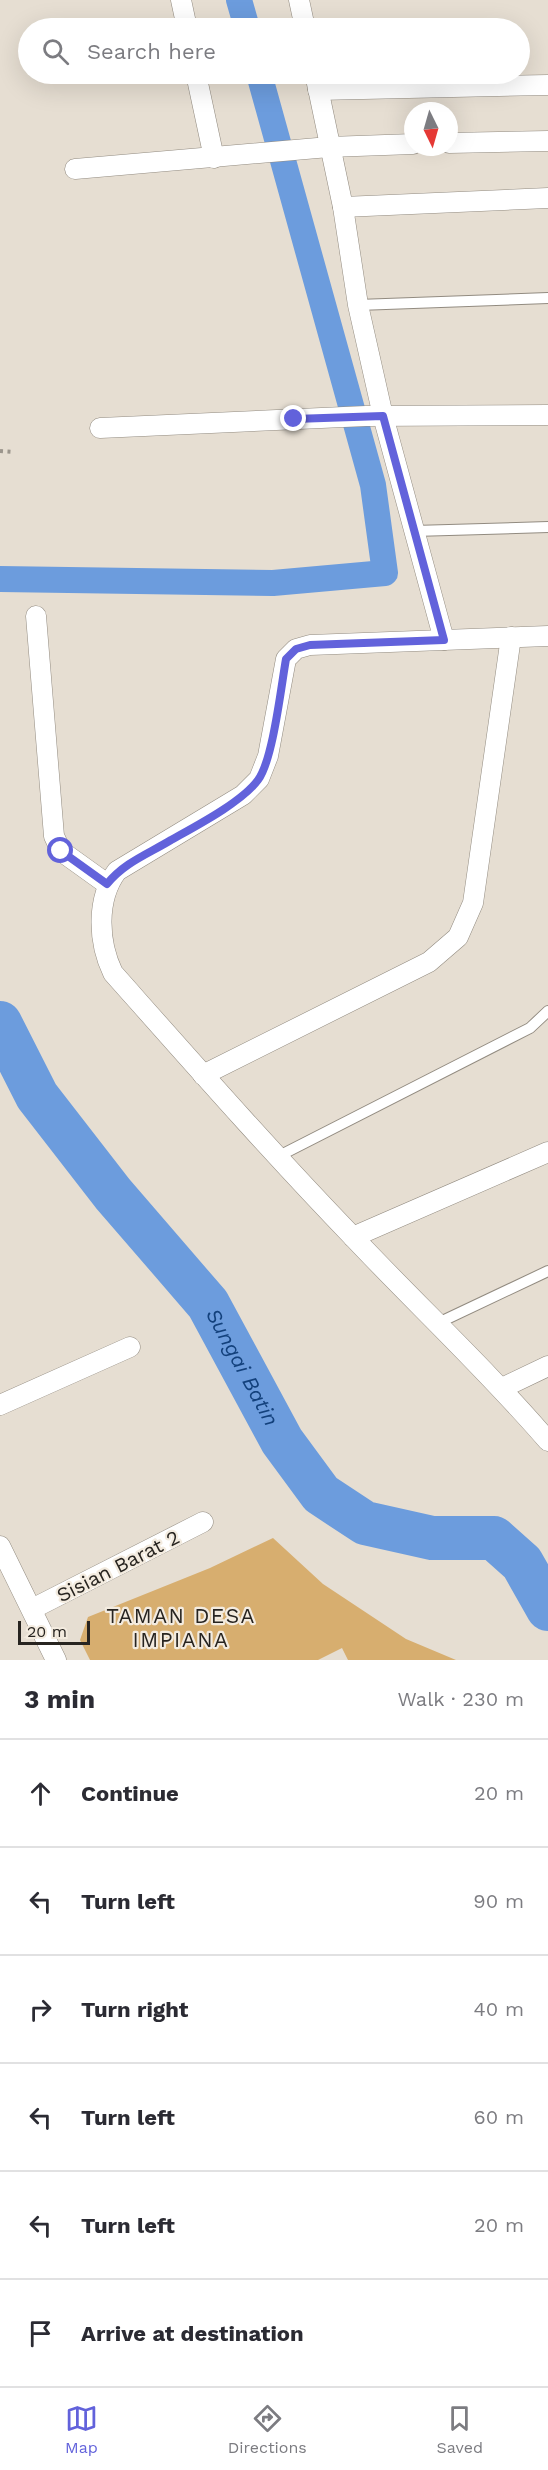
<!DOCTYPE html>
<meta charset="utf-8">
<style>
body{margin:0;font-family:"Work Sans",sans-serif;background:#f7f7f7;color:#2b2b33}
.compass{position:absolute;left:404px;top:102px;width:54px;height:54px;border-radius:50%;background:#fff;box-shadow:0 6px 24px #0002;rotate:175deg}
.scale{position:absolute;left:18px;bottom:15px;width:72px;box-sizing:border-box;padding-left:6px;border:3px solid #272420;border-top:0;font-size:16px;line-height:21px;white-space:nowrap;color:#272420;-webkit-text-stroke:4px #f3ebdf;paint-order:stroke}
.stop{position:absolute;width:18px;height:18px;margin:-14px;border:4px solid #6262db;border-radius:50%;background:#fff}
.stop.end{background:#6262db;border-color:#fff;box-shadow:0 2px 6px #0008}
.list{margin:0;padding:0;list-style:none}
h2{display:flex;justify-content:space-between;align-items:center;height:78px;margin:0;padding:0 24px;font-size:26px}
h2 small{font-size:20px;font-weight:400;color:#7c7c81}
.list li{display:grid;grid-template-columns:39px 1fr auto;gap:18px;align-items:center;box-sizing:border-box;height:108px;padding:0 24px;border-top:2px solid #e1e1e2}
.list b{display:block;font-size:22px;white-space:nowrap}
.list em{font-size:20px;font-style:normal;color:#7c7c81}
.icon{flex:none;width:33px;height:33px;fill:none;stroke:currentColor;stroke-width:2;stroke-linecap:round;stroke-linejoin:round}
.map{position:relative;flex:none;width:548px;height:1660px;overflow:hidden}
.search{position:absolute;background:#fff;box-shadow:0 6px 24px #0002;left:18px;right:18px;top:18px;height:66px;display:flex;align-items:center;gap:15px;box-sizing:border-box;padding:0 21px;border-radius:33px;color:#7c7c81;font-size:22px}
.sheet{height:726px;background:#fff}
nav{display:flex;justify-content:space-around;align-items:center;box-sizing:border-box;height:84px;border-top:2px solid #e1e1e2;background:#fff;font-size:16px;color:#7c7c81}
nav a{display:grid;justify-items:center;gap:3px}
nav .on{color:#6262db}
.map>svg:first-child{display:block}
.green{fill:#d7ae6f}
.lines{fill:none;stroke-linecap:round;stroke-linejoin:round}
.canal{stroke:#6c9cdd;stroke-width:26}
.river{stroke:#6c9cdd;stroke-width:44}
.service-casing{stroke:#928b80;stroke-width:12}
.minor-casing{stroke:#928b80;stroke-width:21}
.path{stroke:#9b958c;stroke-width:4;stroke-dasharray:3 4.5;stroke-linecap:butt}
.service{stroke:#fff;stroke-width:10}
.minor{stroke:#fff;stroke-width:20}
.route{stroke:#6262db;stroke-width:8}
.labels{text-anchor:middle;stroke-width:4.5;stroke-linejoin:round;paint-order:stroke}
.street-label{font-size:20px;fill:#272420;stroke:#f3ebdf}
.water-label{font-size:21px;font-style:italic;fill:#13417c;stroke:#f3ebdf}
.neighbourhood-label{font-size:21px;letter-spacing:1.5px;fill:#272420;stroke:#f3ebdf}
</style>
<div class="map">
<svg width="548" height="1660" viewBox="0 0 548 1660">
<rect width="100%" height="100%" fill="#e6ded2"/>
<!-- green -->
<path class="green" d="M 273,1538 L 323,1584 L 406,1639 L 456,1660 L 348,1660 L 342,1648 L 318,1660 L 90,1660 L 80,1640 L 88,1617 L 210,1568 Z"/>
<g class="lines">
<!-- canal -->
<g class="canal">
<path d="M 239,0 L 247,28"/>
<path d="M 0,579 L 273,583 L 385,573 L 373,485 L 259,74"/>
</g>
<!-- river -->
<path class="river" id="s1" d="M 0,1023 L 37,1096 L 113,1194 L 208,1304 L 282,1441 L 321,1494 L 365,1523 L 432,1538 L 494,1538 L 522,1563 L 548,1609"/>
<defs>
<g id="service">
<path d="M 358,305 L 548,298"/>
<path d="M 414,531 L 548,527"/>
<path d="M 277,1157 L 530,1028 L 548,1011"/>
<path d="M 436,1324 L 548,1271"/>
</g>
<g id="minor">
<path d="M 181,0 L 187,28"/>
<path d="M 299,0 L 305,28"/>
<path d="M 196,74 L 214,158"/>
<path d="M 315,74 L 343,207 L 548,198"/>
<path d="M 318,90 L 548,85"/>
<path d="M 449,143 L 548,141"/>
<path d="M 75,169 L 329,147 L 413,144"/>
<path d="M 343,207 L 358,305 L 383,416 L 444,640"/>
<path d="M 100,428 L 366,416 L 548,415"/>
<path d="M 36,616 L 54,836 L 61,851 L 107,884"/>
<path d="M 548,636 L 310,645 L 296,649 L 286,659 L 268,756 L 259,779 L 243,795 L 117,871 C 96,899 98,942 113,973 C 192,1062 271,1152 354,1238 C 418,1306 487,1370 548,1441"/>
<path d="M 203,1075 L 429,962 L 458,937 L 473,903 L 511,637"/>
<path d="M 353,1237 L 548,1152"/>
<path d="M 502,1388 L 548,1366"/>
<path d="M 0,1405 L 130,1347"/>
<path d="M 0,1546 L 56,1660"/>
<path d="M 32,1609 L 203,1522"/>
</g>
</defs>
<!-- service casing -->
<use href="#service" class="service-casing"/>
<!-- minor casing -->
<use href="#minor" class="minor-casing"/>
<!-- path -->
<path class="path" d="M 0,451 L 14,452"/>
<!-- service -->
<use href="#service" class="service"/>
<!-- minor -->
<use href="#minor" class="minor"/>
</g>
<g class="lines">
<!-- route -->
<path class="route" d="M 61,851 L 107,884 C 125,862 148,854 171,840 C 196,826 242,802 258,780 C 273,760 281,687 286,659 L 296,649 L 310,645 L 444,640 L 383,416 L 294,419"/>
</g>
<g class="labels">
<!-- street labels -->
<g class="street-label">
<text transform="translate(118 1566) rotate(-27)" y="7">Sisian Barat 2</text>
</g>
<!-- water labels -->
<g class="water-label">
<text dy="7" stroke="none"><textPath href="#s1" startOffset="423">Sungai Batin</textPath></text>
</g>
<!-- neighbourhood labels -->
<g class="neighbourhood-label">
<text x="181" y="1623">TAMAN DESA<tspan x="181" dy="24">IMPIANA</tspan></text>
</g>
</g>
</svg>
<svg class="compass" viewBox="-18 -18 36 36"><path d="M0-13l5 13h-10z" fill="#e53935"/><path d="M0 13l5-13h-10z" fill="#7c7c81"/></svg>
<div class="scale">20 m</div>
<div class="stop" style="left:61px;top:851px"></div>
<div class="stop end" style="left:294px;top:419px"></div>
<div class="search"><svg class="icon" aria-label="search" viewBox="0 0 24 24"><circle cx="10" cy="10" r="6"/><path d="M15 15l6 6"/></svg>Search here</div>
</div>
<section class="sheet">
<h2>3 min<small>Walk · 230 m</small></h2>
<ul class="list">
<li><svg class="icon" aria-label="ahead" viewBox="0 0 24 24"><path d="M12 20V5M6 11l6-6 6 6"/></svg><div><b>Continue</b></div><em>20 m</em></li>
<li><svg class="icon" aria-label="left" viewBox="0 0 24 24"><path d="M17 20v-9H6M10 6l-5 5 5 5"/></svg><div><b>Turn left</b></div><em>90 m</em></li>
<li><svg class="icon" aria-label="right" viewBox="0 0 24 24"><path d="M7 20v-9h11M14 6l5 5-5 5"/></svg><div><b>Turn right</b></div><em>40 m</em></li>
<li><svg class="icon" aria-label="left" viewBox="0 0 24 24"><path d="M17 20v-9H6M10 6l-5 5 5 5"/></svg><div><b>Turn left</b></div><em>60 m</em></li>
<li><svg class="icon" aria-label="left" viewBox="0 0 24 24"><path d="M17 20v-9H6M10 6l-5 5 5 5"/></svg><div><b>Turn left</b></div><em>20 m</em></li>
<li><svg class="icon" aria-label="arrive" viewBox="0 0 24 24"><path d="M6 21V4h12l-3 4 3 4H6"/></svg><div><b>Arrive at destination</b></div></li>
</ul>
</section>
<nav>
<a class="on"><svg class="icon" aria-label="map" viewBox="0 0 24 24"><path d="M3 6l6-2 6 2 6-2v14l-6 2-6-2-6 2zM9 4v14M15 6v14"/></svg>Map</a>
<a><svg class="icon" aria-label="directions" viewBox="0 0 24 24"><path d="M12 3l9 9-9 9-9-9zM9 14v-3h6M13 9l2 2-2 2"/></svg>Directions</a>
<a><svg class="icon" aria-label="saved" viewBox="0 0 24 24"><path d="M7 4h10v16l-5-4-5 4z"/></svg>Saved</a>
</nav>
